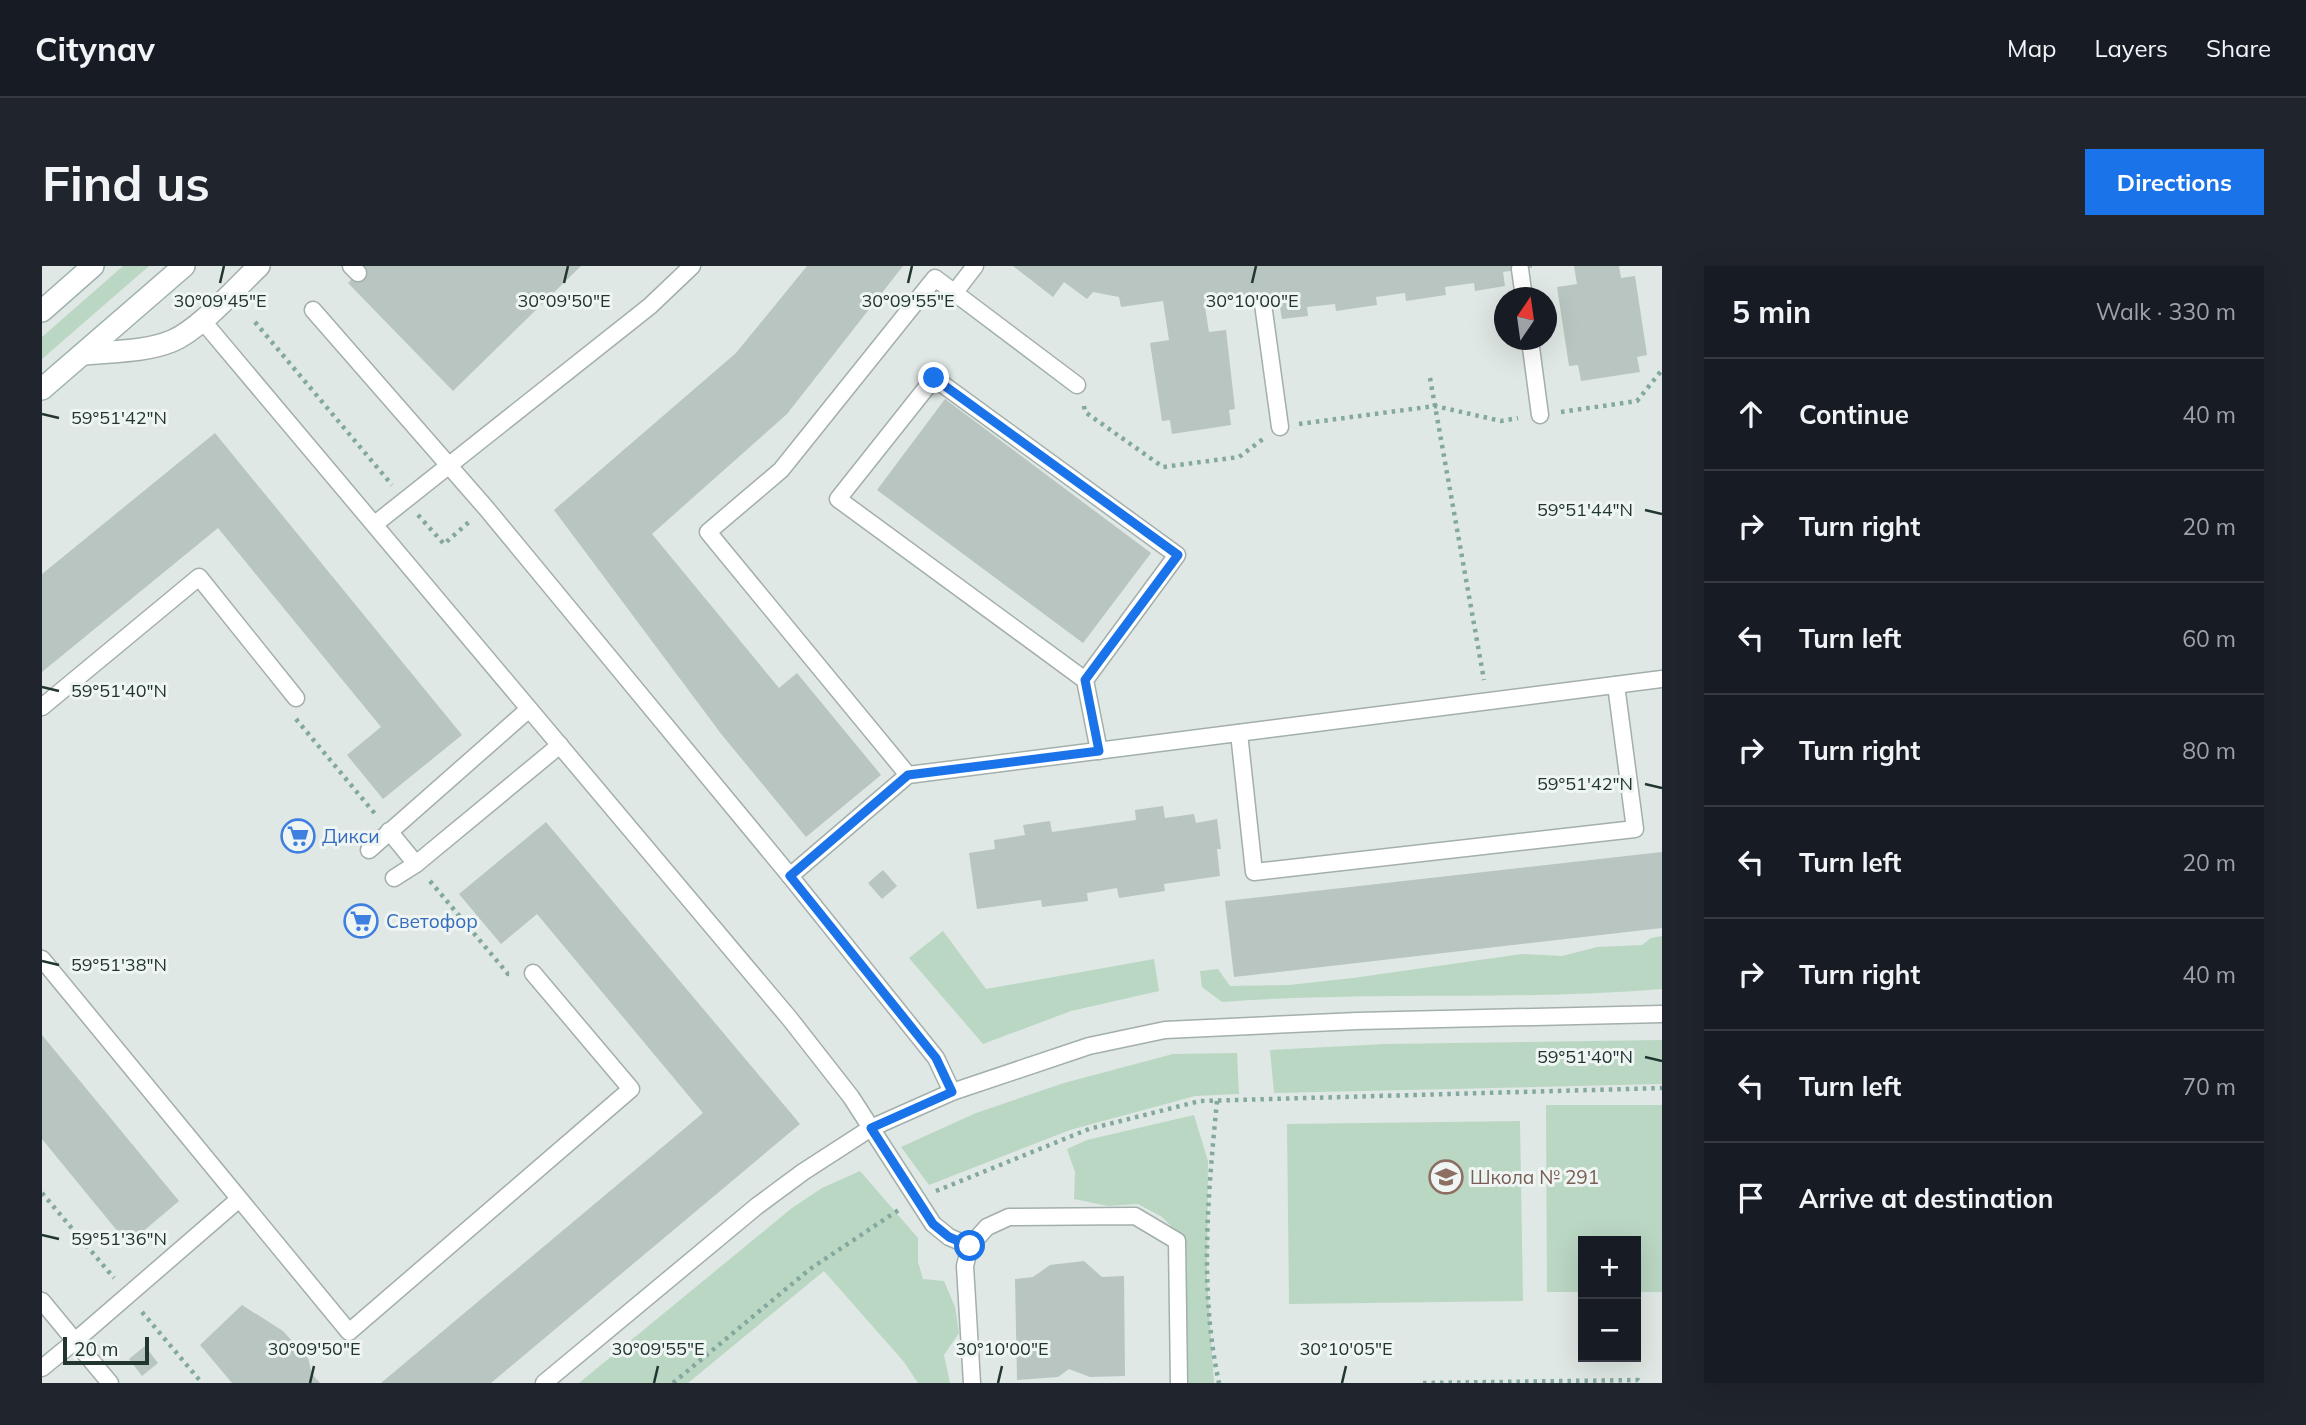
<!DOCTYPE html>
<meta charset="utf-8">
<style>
body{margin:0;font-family:Mulish,sans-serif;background:#20242c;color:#f1f3f6}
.controls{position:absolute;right:21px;bottom:21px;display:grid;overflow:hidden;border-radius:0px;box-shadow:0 7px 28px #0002}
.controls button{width:63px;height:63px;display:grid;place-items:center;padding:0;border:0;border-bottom:2px solid #363941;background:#171b24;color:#f1f3f6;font:35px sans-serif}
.compass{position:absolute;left:1452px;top:21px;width:63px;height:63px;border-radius:50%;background:#171b24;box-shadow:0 7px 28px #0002;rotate:13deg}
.scale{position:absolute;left:21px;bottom:18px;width:86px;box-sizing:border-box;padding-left:7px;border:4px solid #223631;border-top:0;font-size:19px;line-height:24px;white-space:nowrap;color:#223631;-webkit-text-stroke:5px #eff5f2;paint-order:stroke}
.stop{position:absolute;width:21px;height:21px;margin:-16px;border:5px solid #1a73e8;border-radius:50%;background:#fff}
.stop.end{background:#1a73e8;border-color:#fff;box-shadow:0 2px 7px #0008}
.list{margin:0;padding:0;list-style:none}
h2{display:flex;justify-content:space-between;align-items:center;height:91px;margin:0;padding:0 28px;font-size:30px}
h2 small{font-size:23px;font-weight:400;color:#9ea1a6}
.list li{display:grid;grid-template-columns:46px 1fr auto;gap:21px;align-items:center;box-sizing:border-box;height:112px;padding:0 28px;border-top:2px solid #363941}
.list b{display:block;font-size:26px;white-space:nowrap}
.list em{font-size:23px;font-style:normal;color:#9ea1a6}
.icon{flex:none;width:38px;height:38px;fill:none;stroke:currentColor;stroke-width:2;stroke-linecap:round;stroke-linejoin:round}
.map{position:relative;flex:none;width:1620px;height:1117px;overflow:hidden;border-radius:0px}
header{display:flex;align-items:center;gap:42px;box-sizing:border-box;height:98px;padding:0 35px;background:#171b24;border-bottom:2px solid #363941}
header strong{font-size:33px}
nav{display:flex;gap:38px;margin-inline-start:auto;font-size:24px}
.intro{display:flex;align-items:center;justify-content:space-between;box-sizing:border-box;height:168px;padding:0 42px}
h1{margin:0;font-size:49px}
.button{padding:18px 32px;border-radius:0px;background:#1a73e8;color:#fff;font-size:24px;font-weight:700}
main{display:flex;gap:42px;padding:0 42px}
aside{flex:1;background:#171b24;border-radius:0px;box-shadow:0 7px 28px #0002}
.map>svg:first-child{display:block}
.green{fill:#bad7c3}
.building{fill:#b8c5c0}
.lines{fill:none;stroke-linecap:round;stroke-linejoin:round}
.lane-casing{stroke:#a3afab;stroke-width:19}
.street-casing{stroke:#a3afab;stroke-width:24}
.secondary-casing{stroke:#a0b2ac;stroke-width:24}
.path{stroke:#83a89d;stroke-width:4.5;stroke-dasharray:3.5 5;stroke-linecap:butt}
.lane{stroke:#fff;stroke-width:16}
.street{stroke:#fff;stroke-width:21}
.secondary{stroke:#fff;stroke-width:21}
.route{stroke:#1a73e8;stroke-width:9}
.ticks{fill:none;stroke:#223631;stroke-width:2.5}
.labels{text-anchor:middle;stroke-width:6;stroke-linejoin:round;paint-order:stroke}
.shop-label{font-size:19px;fill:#366cbe;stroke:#eff5f2;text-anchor:start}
.education-label{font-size:19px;fill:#785e54;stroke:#eff5f2;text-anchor:start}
.ticks-label{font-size:18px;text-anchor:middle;fill:#223631;stroke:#eff5f2;stroke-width:6;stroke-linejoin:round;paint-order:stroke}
</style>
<header>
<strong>Citynav</strong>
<nav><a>Map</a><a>Layers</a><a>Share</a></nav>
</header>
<div class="intro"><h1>Find us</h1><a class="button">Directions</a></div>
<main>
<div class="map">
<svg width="1620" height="1117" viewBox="0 0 1620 1117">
<rect width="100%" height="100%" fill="#dfe8e4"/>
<!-- green -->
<g class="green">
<path d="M 81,0 L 107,0 L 0,93 L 0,71 Z"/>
<path d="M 901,665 L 944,723 L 1112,693 L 1117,725 L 1029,745 L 941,778 L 867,692 Z"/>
<path d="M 1620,670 L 1620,723 C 1474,735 1326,725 1180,736 L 1160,721 L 1158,705 L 1176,703 L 1188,720 L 1247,719 L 1311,712 L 1480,688 L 1520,690 L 1555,681 L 1600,679 L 1609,672 Z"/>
<path d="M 1620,774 L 1620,818 L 1232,827 L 1228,784 L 1343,778 Z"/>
<path d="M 1195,787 L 1197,828 L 1153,830 L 1028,864 L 887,919 L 859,881 L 934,847 L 1022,817 L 1131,788 Z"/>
<path d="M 1504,839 L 1620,839 L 1620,1026 L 1594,1026 L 1594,975 L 1541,975 L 1541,1026 L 1505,1026 Z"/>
<path d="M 1152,849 L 1166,895 L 1165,1013 L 1172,1117 L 1146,1117 L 1143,974 L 1120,951 L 1096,938 L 1066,940 L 1032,933 L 1033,906 L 1025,883 L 1045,874 Z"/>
<path d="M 1478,855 L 1481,1035 L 1247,1038 L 1245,858 Z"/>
<path d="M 818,905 L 876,972 L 876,996 L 881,1013 L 902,1015 L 913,1041 L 917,1067 L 902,1089 L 908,1117 L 876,1117 L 862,1096 L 782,1005 L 646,1117 L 537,1117 L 750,942 L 780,922 Z"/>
</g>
<!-- building -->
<g class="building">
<path d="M 323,0 L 539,0 L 411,125 L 306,17 Z"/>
<path d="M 765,0 L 861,0 L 745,148 L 610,268 L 737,422 L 755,407 L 839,509 L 764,571 L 680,469 L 512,244 L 694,87 Z"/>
<path d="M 971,0 L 1490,0 L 1490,2 L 1461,6 L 1463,20 L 1433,25 L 1432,17 L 1403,21 L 1404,29 L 1364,35 L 1363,27 L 1334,31 L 1335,39 L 1294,45 L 1293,38 L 1265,41 L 1266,50 L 1240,53 L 1237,36 L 1205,40 L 1203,29 L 1162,35 L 1167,66 L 1184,64 L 1193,143 L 1187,144 L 1189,159 L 1130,168 L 1128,154 L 1120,155 L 1108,77 L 1127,74 L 1121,35 L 1079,41 L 1077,31 L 1051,26 L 1045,33 L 1022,16 L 1011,31 Z"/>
<path d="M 1532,0 L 1577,0 L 1579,12 L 1593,10 L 1605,89 L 1595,91 L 1598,106 L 1539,115 L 1536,99 L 1527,100 L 1515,21 L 1535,18 Z"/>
<path d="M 903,133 L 1109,287 L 1041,377 L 835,224 Z"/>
<path d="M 173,167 L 420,469 L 341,533 L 305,489 L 339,461 L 176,262 L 0,406 L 0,308 Z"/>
<path d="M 1121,540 L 1123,552 L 1152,548 L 1154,557 L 1175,553 L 1179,583 L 1175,583 L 1178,610 L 1122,618 L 1123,625 L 1077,632 L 1075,622 L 1045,627 L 1046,635 L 1000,641 L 999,634 L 935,643 L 927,587 L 953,583 L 952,574 L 983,569 L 981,559 L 1008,555 L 1010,566 L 1094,554 L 1093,544 Z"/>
<path d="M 504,556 L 758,858 L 449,1117 L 339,1117 L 661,847 L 495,648 L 459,678 L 417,628 Z"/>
<path d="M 1620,586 L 1620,662 L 1192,711 L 1183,635 Z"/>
<path d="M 841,604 L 855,620 L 840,633 L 826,617 Z"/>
<path d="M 0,769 L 137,935 L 86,978 L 0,873 Z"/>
<path d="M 1042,995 L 1060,1011 L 1082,1010 L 1083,1110 L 1048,1111 L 1027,1103 L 1016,1111 L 975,1114 L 973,1013 L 991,1011 L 1008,999 Z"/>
<path d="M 200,1039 L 241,1065 L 266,1092 L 270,1108 L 278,1117 L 190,1117 L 158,1079 Z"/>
<path d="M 103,1080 L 116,1097 L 100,1110 L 87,1093 Z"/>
</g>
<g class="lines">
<defs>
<g id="lane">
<path d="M 309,0 L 316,7"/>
<path d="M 1478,3 L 1482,32"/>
<path d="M 913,26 L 933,0"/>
<path d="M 1221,38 L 1238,161"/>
<path d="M 271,44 L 444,242 L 748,610 L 894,792 L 910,826"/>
<path d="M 160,54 L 748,753 L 809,831 L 891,958 L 907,971 L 928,980 L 923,1000 L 930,1117"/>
<path d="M 1488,74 L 1498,149"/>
<path d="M 333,258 L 608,40 L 650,0"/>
<path d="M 1043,414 L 796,233 L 892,112 L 1135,289 L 1043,414 L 1057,485"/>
<path d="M 0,441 L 157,311 L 254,432"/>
<path d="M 1197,467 L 1212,606 L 1593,563 L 1574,419"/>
<path d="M 866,509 L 666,266 L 739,204 L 893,12 L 1035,119"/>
<path d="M 347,565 L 374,598"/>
<path d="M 327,584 L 487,443"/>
<path d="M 748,610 L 866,509 L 1620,413"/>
<path d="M 352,612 L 374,598 L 518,479"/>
<path d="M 0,693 L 307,1066 L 589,823 L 491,707"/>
<path d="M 928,980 L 945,961 L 967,951 L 1093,950 L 1135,975 L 1137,1117"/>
<path d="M 0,1035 L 33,1075 L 196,934"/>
<path d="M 0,1102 L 33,1075 L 68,1117"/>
<path d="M 502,1117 L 715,940 L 761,906 L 829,862 L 910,826 L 1047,780 L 1123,764 L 1315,755 L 1620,748"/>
</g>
<path id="street" d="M 43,88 C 71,85 103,86 130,75 C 158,63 194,22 217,0"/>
<g id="secondary">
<path d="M 0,45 L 51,0"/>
<path d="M 0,123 L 142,0"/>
</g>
</defs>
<!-- lane casing -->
<use href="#lane" class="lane-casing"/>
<!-- street casing -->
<use href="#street" class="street-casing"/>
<!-- secondary casing -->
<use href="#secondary" class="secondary-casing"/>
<!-- path -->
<g class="path">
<path d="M 213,56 L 350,219"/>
<path d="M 1388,112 L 1442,414"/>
<path d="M 1042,140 L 1043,146 L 1121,201 L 1197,191 L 1221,173"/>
<path d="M 1519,146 L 1595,135 L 1620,104"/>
<path d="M 1257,158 L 1393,140 L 1459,155 L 1476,152"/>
<path d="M 376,249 L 402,278 L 427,256"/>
<path d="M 254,453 L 334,549"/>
<path d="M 388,615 L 466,708 L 472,708"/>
<path d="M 1175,835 C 1166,928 1157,1024 1177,1117"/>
<path d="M 894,925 L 1047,863 L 1158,835 L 1620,822"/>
<path d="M 0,927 L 72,1012"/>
<path d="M 100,1046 L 160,1117"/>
<path d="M 631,1117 L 768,1003 L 858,943"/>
<path d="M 1381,1117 L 1596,1114 L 1599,1117"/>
</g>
<!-- lane -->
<use href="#lane" class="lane"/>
<!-- street -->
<use href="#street" class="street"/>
<!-- secondary -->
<use href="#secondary" class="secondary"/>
</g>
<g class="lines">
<!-- route -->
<path class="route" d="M 892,112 L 1136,289 L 1043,414 L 1057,485 L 866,509 L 748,610 L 894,792 L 910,826 L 829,862 L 891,958 L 907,971 L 928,980"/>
</g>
<!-- ticks -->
<path class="ticks" d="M 178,17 L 182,0M 522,17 L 526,0M 866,17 L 870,0M 1210,17 L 1214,0M 0,148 L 17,152M 1603,244 L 1620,248M 0,421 L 17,425M 1603,518 L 1620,522M 0,695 L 17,699M 1603,791 L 1620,795M 0,969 L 17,973M 268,1117 L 272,1100M 612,1117 L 616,1100M 956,1117 L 960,1100M 1300,1117 L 1304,1100"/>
<!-- icons -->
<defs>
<symbol id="supermarket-ring" viewBox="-11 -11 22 22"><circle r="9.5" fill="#eff5f2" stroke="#3f7fe0" stroke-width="1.5"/><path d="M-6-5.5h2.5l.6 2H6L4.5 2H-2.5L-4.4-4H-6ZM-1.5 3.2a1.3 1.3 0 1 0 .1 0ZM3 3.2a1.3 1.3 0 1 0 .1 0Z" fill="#3f7fe0"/></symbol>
<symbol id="school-ring" viewBox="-11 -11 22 22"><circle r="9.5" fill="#eff5f2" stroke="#8d6e63" stroke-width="1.5"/><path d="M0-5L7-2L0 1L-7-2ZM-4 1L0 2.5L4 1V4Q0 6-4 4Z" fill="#8d6e63"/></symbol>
</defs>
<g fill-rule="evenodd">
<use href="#supermarket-ring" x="237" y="551" width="38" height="38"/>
<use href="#supermarket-ring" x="300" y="636" width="38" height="38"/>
<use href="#school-ring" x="1385" y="892" width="38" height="38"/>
</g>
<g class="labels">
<!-- shop labels -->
<g class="shop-label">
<text x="280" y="577">Дикси</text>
<text x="344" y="662">Светофор</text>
</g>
<!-- education labels -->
<g class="education-label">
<text x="1428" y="918">Школа № 291</text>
</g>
</g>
<g class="ticks-label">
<text x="178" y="41">30°09'45"E</text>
<text x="522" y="41">30°09'50"E</text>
<text x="866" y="41">30°09'55"E</text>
<text x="1210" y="41">30°10'00"E</text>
<text x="77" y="158">59°51'42"N</text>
<text x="1543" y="250">59°51'44"N</text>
<text x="77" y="431">59°51'40"N</text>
<text x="1543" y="524">59°51'42"N</text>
<text x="77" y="705">59°51'38"N</text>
<text x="1543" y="797">59°51'40"N</text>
<text x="77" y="979">59°51'36"N</text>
<text x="272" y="1089">30°09'50"E</text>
<text x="616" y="1089">30°09'55"E</text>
<text x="960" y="1089">30°10'00"E</text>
<text x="1304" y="1089">30°10'05"E</text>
</g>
</svg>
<div class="controls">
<button>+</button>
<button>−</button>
</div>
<svg class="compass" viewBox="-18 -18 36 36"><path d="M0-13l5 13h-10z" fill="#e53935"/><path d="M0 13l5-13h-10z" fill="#9ea1a6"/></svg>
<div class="scale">20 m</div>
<div class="stop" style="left:928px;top:980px"></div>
<div class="stop end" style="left:892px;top:112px"></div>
</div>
<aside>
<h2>5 min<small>Walk · 330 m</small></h2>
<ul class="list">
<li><svg class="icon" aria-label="ahead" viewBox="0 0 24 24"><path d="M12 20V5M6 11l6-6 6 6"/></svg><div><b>Continue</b></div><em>40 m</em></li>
<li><svg class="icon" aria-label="right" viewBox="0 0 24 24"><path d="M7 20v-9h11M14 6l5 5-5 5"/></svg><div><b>Turn right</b></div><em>20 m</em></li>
<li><svg class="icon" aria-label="left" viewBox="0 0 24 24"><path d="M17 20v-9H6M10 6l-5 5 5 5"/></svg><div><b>Turn left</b></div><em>60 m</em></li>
<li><svg class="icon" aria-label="right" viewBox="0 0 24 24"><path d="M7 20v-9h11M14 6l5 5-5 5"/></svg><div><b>Turn right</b></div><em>80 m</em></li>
<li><svg class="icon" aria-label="left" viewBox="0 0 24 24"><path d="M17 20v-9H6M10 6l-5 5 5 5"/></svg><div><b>Turn left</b></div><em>20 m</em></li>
<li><svg class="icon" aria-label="right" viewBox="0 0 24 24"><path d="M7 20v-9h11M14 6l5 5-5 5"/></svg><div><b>Turn right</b></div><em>40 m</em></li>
<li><svg class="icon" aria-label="left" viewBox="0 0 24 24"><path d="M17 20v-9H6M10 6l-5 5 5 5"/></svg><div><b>Turn left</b></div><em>70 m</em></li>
<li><svg class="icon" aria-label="arrive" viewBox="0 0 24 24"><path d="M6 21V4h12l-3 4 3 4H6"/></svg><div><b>Arrive at destination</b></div></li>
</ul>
</aside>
</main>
